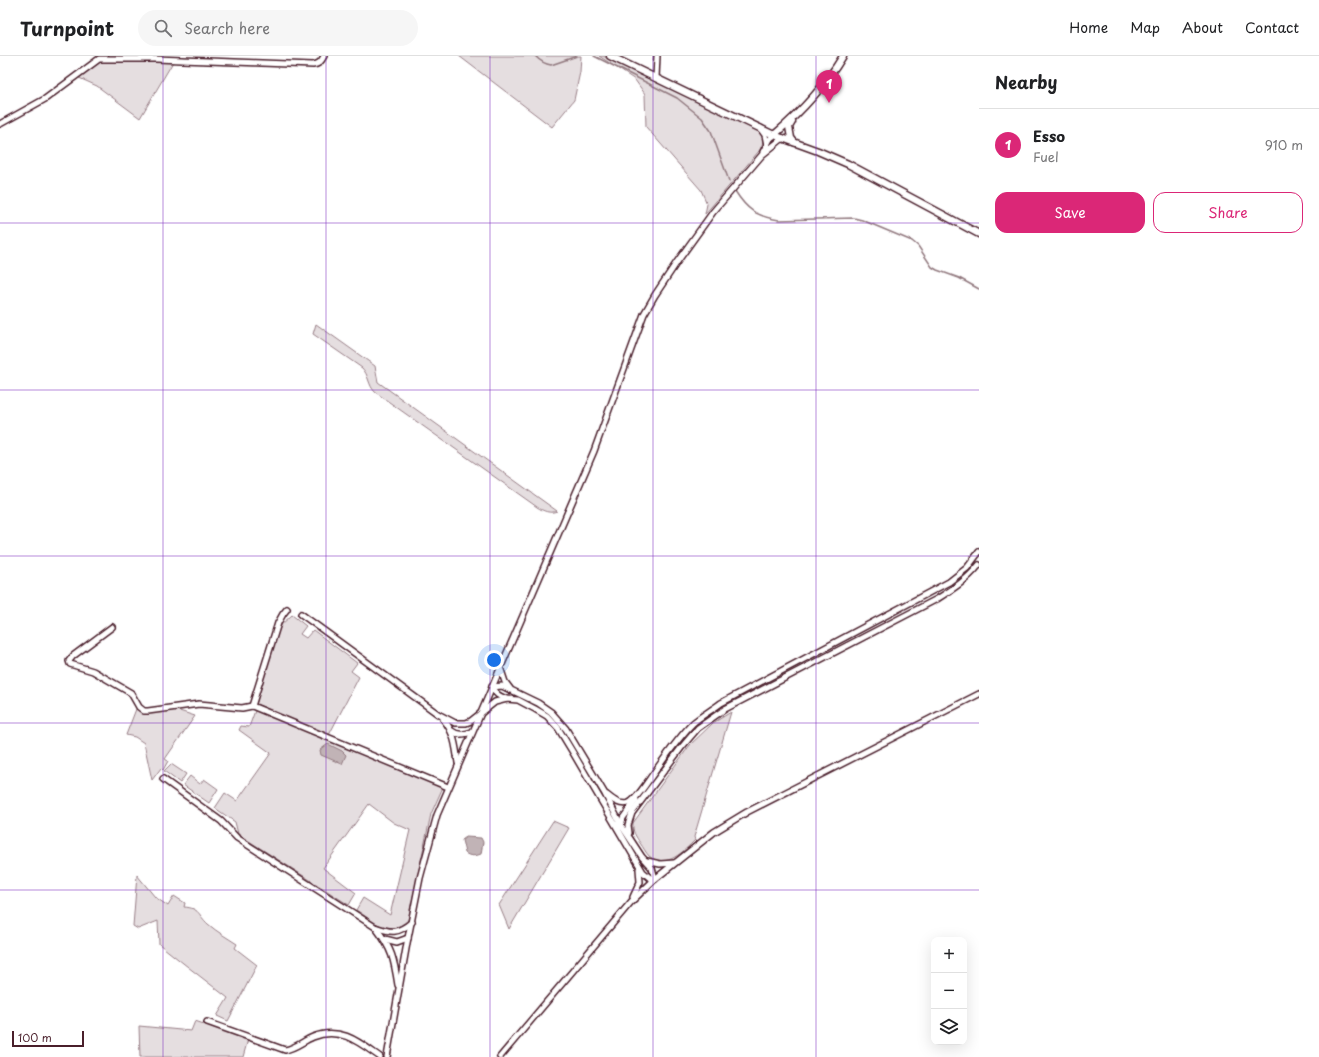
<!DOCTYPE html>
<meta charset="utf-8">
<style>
body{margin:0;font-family:"Playpen Sans",sans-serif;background:#f6f6f6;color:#202124}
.controls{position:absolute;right:12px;bottom:12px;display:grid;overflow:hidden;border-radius:8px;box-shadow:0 4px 16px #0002}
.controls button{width:36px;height:36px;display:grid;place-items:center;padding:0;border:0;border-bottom:1px solid #e0e0e0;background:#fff;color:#202124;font:20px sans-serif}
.scale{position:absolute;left:12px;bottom:10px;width:72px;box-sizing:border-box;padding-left:4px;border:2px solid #4a1f2b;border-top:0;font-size:11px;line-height:14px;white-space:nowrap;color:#4a1f2b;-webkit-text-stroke:3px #fff;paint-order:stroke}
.you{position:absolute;left:494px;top:604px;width:14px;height:14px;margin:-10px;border:3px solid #fff;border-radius:50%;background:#1a73e8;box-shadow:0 0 0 6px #1a73e833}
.badge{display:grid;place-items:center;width:26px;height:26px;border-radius:50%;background:#db2777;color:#fff;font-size:13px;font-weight:700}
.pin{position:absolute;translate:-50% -33px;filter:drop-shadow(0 1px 2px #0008)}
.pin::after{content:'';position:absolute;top:21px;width:14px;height:12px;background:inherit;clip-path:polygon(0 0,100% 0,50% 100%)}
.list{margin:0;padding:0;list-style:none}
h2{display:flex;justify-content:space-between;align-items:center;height:52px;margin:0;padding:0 16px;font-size:17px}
h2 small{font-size:13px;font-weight:400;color:#757577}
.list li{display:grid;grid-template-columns:26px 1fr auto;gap:12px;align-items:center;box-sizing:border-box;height:72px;padding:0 16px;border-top:1px solid #e0e0e0}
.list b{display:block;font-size:15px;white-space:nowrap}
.list p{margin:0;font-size:13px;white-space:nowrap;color:#757577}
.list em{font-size:13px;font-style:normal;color:#757577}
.actions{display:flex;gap:8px;padding:12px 16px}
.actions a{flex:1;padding:9px 0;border:1px solid #db2777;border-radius:12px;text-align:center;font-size:14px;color:#db2777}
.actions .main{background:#db2777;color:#fff}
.icon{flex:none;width:22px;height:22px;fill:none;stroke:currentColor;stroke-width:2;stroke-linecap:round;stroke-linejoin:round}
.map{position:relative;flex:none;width:979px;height:1001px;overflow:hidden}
header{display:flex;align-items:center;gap:24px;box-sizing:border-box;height:56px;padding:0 20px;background:#fff;border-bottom:1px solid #e0e0e0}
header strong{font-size:19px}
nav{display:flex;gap:22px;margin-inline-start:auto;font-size:14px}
.search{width:280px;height:36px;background:#f6f6f6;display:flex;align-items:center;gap:10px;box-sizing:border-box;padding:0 14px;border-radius:22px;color:#757577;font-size:15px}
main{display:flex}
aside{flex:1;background:#fff}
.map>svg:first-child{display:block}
.green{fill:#e5dee0;stroke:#987e86}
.water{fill:#c1b3b6;stroke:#91787e}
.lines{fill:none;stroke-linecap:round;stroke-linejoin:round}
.stream{stroke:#91787e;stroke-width:1.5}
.minor-casing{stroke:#4a1f2b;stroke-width:8}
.major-casing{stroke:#4a1f2b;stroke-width:9}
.minor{stroke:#fff;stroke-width:5}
.major{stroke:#fff;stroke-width:6}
.grid{fill:none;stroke:#7b2cbf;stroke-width:1;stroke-opacity:0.55}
</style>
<header>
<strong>Turnpoint</strong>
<div class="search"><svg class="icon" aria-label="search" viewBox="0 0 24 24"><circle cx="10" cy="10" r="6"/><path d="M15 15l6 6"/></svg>Search here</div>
<nav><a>Home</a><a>Map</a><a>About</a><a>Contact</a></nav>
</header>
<main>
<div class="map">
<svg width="979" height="1001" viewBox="0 0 979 1001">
<rect width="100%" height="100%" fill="#fff"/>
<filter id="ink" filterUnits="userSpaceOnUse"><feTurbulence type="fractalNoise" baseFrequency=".025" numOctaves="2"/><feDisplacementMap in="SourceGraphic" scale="8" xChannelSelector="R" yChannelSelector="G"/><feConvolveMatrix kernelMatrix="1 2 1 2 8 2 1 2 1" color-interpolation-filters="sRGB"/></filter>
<g filter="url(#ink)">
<!-- green -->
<g class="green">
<path d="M 459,0 L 581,0 L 580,16 L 574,44 L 552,71 Z"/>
<path d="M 599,0 L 603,0 L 759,75 C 764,83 764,87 759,95 L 705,158 L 707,148 L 701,134 L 646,71 L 645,38 L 635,24 Z"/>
<path d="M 99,6 L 102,5 L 173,6 L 140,62 L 97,30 L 77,21 Z"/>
<path d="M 316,268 L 375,310 L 378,326 L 557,455 C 550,458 543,455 537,451 L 375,336 C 368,329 369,319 362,312 L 313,278 Z"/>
<path d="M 292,559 L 306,570 L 300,578 L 306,582 L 313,574 L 357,607 L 351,615 L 359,621 L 329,679 L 256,648 L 278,575 L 282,568 Z"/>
<path d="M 256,652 L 443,731 L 431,758 L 408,864 C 388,882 374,865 356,854 L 363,842 L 390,859 L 410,774 L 394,767 L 369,748 L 323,812 L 356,837 L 349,849 L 238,778 L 235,766 L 215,752 L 225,737 L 237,745 L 271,697 L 239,674 L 241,670 L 249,671 Z"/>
<path d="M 136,653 L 143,657 L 173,653 L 195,660 L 165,703 L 168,705 L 163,714 L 161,712 L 152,724 L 144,687 L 135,681 L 126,679 Z"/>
<path d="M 731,656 L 694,781 L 695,784 C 684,795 666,814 649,800 C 646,797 643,791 640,787 C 636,780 632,776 633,767 L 690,689 L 713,667 Z"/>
<path d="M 171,708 L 186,718 L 180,727 L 164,715 Z"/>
<path d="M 190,720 L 200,728 L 204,723 L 218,733 L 209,747 L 183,729 Z"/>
<path d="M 553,765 L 569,772 L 509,873 L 499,849 Z"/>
<path d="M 137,819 L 155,841 L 168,850 L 174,840 L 185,847 L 184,851 C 200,852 198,859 208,868 C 217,876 228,882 237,888 L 235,892 L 257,909 L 228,965 L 217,960 L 228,942 L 188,911 L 159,888 L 158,865 L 138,873 L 133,870 Z"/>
<path d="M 195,965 L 248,983 L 243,1001 L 140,1001 L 139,970 L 191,975 Z"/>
</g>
<!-- water -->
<g class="water">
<path d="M 328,688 L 342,695 L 346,699 L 342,708 L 321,699 L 320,694 Z"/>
<path d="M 466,781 L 481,782 L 483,786 L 481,798 C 476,800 470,801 465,797 L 462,784 Z"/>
</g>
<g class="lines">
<!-- stream -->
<g class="stream">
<path d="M 535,0 C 540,5 544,8 551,9 L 577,0"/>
<path d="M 594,0 L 677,42 L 702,62 L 711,75 L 729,125"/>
<path d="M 735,135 C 747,154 756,160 779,164 L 854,162 L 862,164 L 912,185 L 918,190 L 932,211 L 937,214 L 959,222 L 979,233"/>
</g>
<defs>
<g id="minor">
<path d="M 656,22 L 657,0"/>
<path d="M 0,68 L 45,43 L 99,3 L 156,3 L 313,9 C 319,8 321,6 324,0"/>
<path d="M 760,72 L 765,79 L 767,89"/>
<path d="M 763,96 L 770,83 L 774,79"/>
<path d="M 301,558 L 438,658 L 455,667 L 466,667 L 471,665 L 495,646 L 507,643 L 518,644 L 535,653 L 547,660 L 558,672 L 572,695 L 643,816 L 650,822 L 655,823 L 652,812 L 642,801 L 621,769 L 605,738 L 566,673 L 551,656 L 538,647 L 511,634 L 505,626 L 500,611"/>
<path d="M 112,571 L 73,600 L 69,605 L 70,608 L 93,615 L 131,637 L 139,651 L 144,655 L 148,655 L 199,648 L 242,652 L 252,650 L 448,731"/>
<path d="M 506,643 C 499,640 495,638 492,631 L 502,630 L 510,634"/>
<path d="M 252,650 L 278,567 L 283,558 L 287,553"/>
<path d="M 443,663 C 454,675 456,691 458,707"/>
<path d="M 452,675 C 458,680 465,678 472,676"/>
<path d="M 163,723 L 221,765 L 237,782 L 375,871 C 391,877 398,878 412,866"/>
<path d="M 607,739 C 613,744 620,750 629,747 C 636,744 646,728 651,721 C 664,703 677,683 693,667 C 701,660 712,654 721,647 L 949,526 L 967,512 L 979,496"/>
<path d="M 621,770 L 623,762 L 636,744"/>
<path d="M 629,777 L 628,769 L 632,757 L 681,692 L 698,672 L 725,653 L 937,543 C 953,533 967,524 979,509"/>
<path d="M 647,805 L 660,808 L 674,807"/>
<path d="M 633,841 L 640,826 L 639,813"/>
<path d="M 376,872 C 392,893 394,903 398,929"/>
<path d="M 385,883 L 397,886 L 408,882"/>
<path d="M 207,966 L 285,994 C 296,992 303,985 313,981 C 340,970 359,986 380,1001"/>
<path d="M 387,1001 L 407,887 L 420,822 L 437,759 L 594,395 L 644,258 L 655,239 L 677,206 L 713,156 L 762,99 L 783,82"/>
<path d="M 500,1001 L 631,846 L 655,823 L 714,776 L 747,756 L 979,638"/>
</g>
<g id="major">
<path d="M 610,0 L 774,79 L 818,95 L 848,108 L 979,178"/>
<path d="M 792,66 L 789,71 L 791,82 L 794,86"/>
<path d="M 774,79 C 801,56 825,30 843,0"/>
</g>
</defs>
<!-- minor casing -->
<use href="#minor" class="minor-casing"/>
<!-- major casing -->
<use href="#major" class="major-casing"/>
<!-- minor -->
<use href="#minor" class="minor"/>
<!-- major -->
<use href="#major" class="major"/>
</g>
</g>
<!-- grid -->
<path class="grid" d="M 163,0 L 163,1001M 326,0 L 326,1001M 490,0 L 490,1001M 653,0 L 653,1001M 816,0 L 816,1001M 0,167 L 979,167M 0,334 L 979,334M 0,500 L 979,500M 0,667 L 979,667M 0,834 L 979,834"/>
</svg>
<div class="controls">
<button>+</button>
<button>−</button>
<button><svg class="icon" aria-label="layers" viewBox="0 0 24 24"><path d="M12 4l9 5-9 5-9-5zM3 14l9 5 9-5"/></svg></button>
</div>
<div class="scale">100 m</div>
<div class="you"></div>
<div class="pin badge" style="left:829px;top:47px">1</div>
</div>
<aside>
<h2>Nearby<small></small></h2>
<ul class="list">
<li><span class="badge">1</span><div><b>Esso</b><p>Fuel</p></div><em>910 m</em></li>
</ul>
<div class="actions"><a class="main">Save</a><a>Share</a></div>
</aside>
</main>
